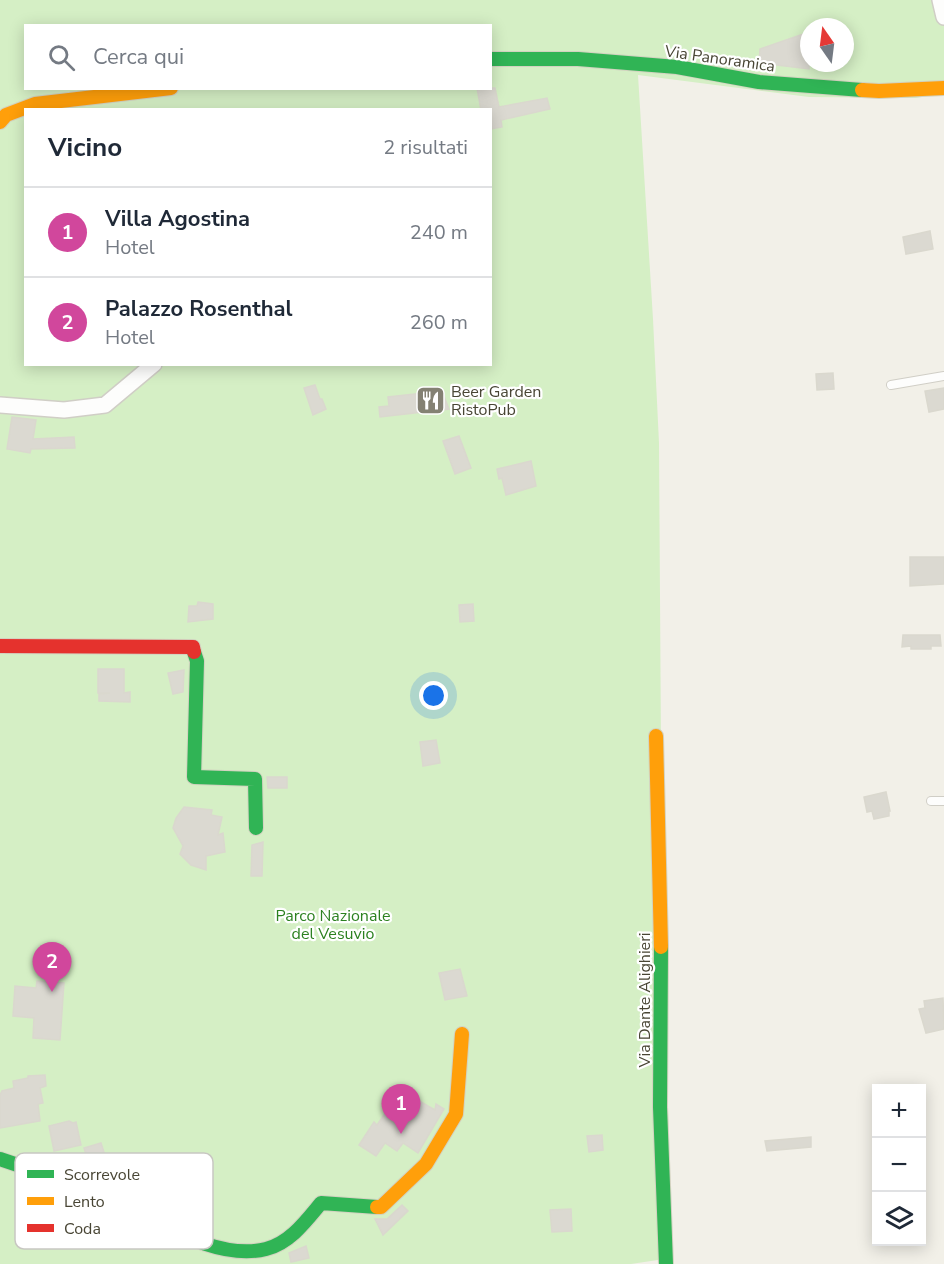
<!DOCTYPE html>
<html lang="it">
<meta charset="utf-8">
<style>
body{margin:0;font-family:"Nunito Sans",sans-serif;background:#f2f2f3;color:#1f2937}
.controls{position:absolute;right:18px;bottom:18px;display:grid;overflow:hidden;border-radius:0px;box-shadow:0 3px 15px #0003}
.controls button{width:54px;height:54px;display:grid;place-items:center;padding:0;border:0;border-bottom:2px solid #e0e1e3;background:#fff;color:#1f2937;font:30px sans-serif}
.compass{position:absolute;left:800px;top:18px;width:54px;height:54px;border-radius:50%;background:#fff;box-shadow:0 3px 15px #0003;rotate:346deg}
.you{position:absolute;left:434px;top:696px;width:21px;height:21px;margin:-15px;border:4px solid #fff;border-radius:50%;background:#1a73e8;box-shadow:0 0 0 9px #1a73e833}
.badge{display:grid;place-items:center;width:39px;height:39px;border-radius:50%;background:#0f766e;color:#fff;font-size:20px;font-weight:700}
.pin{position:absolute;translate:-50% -50px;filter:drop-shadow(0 2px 3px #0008)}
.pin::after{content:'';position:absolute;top:32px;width:21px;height:18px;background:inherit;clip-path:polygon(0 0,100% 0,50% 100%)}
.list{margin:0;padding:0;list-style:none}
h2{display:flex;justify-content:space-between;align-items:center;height:78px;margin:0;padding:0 24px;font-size:26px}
h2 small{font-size:20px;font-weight:400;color:#747a83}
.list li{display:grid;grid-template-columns:39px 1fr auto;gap:18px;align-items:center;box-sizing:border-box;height:90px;padding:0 24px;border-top:2px solid #e0e1e3}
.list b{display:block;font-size:22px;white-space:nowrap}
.list p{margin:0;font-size:20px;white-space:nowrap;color:#747a83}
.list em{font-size:20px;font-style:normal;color:#747a83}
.icon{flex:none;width:33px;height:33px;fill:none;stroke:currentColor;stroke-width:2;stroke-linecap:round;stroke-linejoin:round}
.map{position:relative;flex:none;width:944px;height:1264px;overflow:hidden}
.search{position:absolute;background:#fff;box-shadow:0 3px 15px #0003;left:24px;top:24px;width:468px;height:66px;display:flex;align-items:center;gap:15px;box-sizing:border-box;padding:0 21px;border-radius:0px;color:#747a83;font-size:22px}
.panel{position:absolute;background:#fff;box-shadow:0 3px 15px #0003;left:24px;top:108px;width:468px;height:258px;border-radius:0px}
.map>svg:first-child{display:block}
.park{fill:#d5efc5;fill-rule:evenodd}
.building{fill:#dbd9d1;stroke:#dad8ce;stroke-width:1.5}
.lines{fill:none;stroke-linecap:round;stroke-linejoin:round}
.lane-casing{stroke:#d0cec6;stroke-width:10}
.street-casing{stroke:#d0cec6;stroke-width:18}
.fast-casing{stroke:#d3d2c0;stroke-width:16}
.slow-casing{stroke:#d3d2c0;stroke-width:16}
.jam-casing{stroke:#d3d2c0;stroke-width:16}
.lane{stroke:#fdfdfc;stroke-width:8}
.street{stroke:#fdfdfc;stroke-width:15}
.fast{stroke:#30b455;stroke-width:14}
.slow{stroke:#ff9f0a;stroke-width:14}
.jam{stroke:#e5322d;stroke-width:14}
.labels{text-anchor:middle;stroke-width:4.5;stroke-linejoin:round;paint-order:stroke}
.street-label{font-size:16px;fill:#484534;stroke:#fff}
.poi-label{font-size:16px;fill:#484534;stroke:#fff;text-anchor:start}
.park-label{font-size:16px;fill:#2c8120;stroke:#fff}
.key{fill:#fff;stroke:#c8c7c2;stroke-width:1.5}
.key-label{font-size:16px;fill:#484534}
</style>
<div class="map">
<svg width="944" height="1264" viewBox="0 0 944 1264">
<rect width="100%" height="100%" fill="#f2f0e8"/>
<!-- park -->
<path class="park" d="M 0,0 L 944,0 L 944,93 L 916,98 L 809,97 L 638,75 L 653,319 L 659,443 L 661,747 L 671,1258 L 631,1264 L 0,1264 ZM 26,26 L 490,26 L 490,88 L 26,88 ZM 809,27 L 845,27 L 845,63 L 809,63 ZM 26,110 L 490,110 L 490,364 L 26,364 Z"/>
<!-- building -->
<g class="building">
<path d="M 809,32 L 809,69 L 759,63 L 760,49 Z"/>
<path d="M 477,88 L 495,88 L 499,107 L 547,98 L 550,109 L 501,120 L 502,127 L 490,129 L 490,110 L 481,110 Z"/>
<path d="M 930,231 L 933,249 L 906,254 L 903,237 Z"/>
<path d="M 833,373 L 834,389 L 817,390 L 816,374 Z"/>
<path d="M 315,385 L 320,399 L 322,399 L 326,409 L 313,415 L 304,388 Z"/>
<path d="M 944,388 L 944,409 L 929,412 L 925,391 Z"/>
<path d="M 442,391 L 449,409 L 380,417 L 379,407 L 389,406 L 388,397 Z"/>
<path d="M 12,417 L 36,420 L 33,439 L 74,437 L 75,448 L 31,449 L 30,453 L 7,449 Z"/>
<path d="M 459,436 L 471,468 L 455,474 L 443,441 Z"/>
<path d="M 531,461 L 536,486 L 506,495 L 502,478 L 499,479 L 497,469 Z"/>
<path d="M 910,557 L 944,557 L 944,584 L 910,586 Z"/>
<path d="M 198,602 L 213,604 L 213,619 L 188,622 L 189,606 L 197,606 Z"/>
<path d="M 473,604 L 474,621 L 460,622 L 459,605 Z"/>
<path d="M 903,635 L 940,635 L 941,646 L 931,646 L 931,649 L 911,649 L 911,646 L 902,647 Z"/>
<path d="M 98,669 L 124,669 L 124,693 L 130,692 L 130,702 L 99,701 L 99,694 L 110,693 L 98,693 Z"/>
<path d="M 184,670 L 183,692 L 173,694 L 168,673 Z"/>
<path d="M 436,740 L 440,763 L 423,766 L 420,742 Z"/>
<path d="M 267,777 L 287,777 L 287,788 L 268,788 Z"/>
<path d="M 886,792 L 890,811 L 889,811 L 889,816 L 874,819 L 872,811 L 867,812 L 864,797 Z"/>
<path d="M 184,807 L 212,810 L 211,815 L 222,817 L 218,835 L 223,833 L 225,852 L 206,856 L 206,870 L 191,865 L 180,854 L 183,846 L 173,828 L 176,818 Z"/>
<path d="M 263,842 L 262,876 L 251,876 L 252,845 Z"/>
<path d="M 460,969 L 467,996 L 445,1000 L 439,973 Z"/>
<path d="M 37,981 L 64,983 L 60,1040 L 33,1038 L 34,1018 L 13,1016 L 15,986 L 36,988 Z"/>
<path d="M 943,998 L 944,1029 L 926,1033 L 919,1009 L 925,1008 L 924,1001 Z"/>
<path d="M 45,1075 L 46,1086 L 40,1088 L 43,1103 L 38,1104 L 40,1121 L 0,1128 L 0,1095 L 2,1091 L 14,1088 L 13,1081 L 28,1078 L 28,1076 Z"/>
<path d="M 421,1102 L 435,1110 L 436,1104 L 444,1109 L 418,1153 L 403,1143 L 397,1151 L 385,1143 L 376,1156 L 359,1145 L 374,1122 L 377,1125 L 386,1112 L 395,1118 L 402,1107 L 413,1114 Z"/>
<path d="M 69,1121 L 73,1123 L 76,1122 L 81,1145 L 54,1151 L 49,1126 Z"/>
<path d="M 602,1135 L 603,1150 L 589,1152 L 587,1136 Z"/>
<path d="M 811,1137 L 811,1147 L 767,1151 L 765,1141 Z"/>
<path d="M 101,1143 L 112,1177 L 99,1181 L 94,1179 L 84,1148 Z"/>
<path d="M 402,1205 L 408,1211 L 383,1235 L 375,1219 L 387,1219 Z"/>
<path d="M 571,1209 L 572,1231 L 552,1232 L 550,1210 Z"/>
<path d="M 306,1246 L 309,1258 L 291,1262 L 289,1253 Z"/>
</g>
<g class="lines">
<defs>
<g id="lane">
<path d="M 891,385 L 944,376"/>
<path d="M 931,801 L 944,801"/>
</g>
<g id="street">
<path d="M 940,0 L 944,17"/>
<path d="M 0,405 L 64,410 L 105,405 L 154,364"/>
</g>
<g id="fast">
<path d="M 490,59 L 578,59 L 677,67 L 759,82 L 862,90"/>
<path d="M 194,652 L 197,661 L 194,777 L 255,779 L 256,828"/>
<path d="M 661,947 L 660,1107 L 666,1264"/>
<path d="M 0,1159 C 36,1171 72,1184 107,1199 C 153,1218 215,1262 266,1249 C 290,1243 306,1221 321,1203 L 377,1207"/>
</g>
<g id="slow">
<path d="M 862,90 L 879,91 L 944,88"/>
<path d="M 0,122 L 6,115 L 35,104 L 171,88"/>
<path d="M 656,736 L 661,947"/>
<path d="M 377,1207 L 381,1207 L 426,1164 L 456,1114 L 462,1034"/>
</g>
<path id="jam" d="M 0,646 L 193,647 L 194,652"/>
</defs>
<!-- lane casing -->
<use href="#lane" class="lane-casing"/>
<!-- street casing -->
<use href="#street" class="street-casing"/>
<!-- fast casing -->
<use href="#fast" class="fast-casing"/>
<!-- slow casing -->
<use href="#slow" class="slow-casing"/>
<!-- jam casing -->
<use href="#jam" class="jam-casing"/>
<!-- lane -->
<use href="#lane" class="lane"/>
<!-- street -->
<use href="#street" class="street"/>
<!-- fast -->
<use href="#fast" class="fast"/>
<!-- slow -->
<use href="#slow" class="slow"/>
<!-- jam -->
<use href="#jam" class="jam"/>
</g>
<!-- icons -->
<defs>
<symbol id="restaurant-square" viewBox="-11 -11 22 22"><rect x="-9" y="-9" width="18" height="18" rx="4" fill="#848173" stroke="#fff"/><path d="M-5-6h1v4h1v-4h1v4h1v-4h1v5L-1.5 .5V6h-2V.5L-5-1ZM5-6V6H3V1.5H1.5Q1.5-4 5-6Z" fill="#fff"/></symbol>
</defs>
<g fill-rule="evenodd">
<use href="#restaurant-square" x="414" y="384" width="33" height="33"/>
</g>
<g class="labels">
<!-- street labels -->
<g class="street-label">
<text transform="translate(720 58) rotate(8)" y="6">Via Panoramica</text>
<text transform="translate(644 1000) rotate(-90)" y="6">Via Dante Alighieri</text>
</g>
<!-- poi labels -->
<g class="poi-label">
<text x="451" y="397">Beer Garden<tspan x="451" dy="18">RistoPub</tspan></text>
</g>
<!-- park labels -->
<g class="park-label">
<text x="333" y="921">Parco Nazionale<tspan x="333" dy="18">del Vesuvio</tspan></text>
</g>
</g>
<!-- legend -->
<rect x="15" y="1153" width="198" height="96" rx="9" class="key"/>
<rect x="27" y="1170" width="27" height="8" fill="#30b455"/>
<rect x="27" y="1197" width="27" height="8" fill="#ff9f0a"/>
<rect x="27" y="1224" width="27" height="8" fill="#e5322d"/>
<g class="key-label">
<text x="64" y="1180">Scorrevole</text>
<text x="64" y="1207">Lento</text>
<text x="64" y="1234">Coda</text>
</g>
</svg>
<div class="controls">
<button>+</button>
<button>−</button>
<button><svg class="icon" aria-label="layers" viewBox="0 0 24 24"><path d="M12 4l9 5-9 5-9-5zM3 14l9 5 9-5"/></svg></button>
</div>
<svg class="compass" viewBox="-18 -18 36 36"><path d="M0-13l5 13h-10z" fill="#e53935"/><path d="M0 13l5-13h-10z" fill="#747a83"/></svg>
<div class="you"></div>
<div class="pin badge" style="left:401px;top:1134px;background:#d1479c">1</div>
<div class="pin badge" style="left:52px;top:992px;background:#d1479c">2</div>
<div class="search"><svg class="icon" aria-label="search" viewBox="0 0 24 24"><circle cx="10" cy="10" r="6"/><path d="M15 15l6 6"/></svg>Cerca qui</div>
<section class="panel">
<h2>Vicino<small>2 risultati</small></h2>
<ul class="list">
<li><span class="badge" style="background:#d1479c">1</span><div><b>Villa Agostina</b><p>Hotel</p></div><em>240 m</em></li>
<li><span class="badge" style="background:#d1479c">2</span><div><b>Palazzo Rosenthal</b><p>Hotel</p></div><em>260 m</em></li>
</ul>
</section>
</div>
